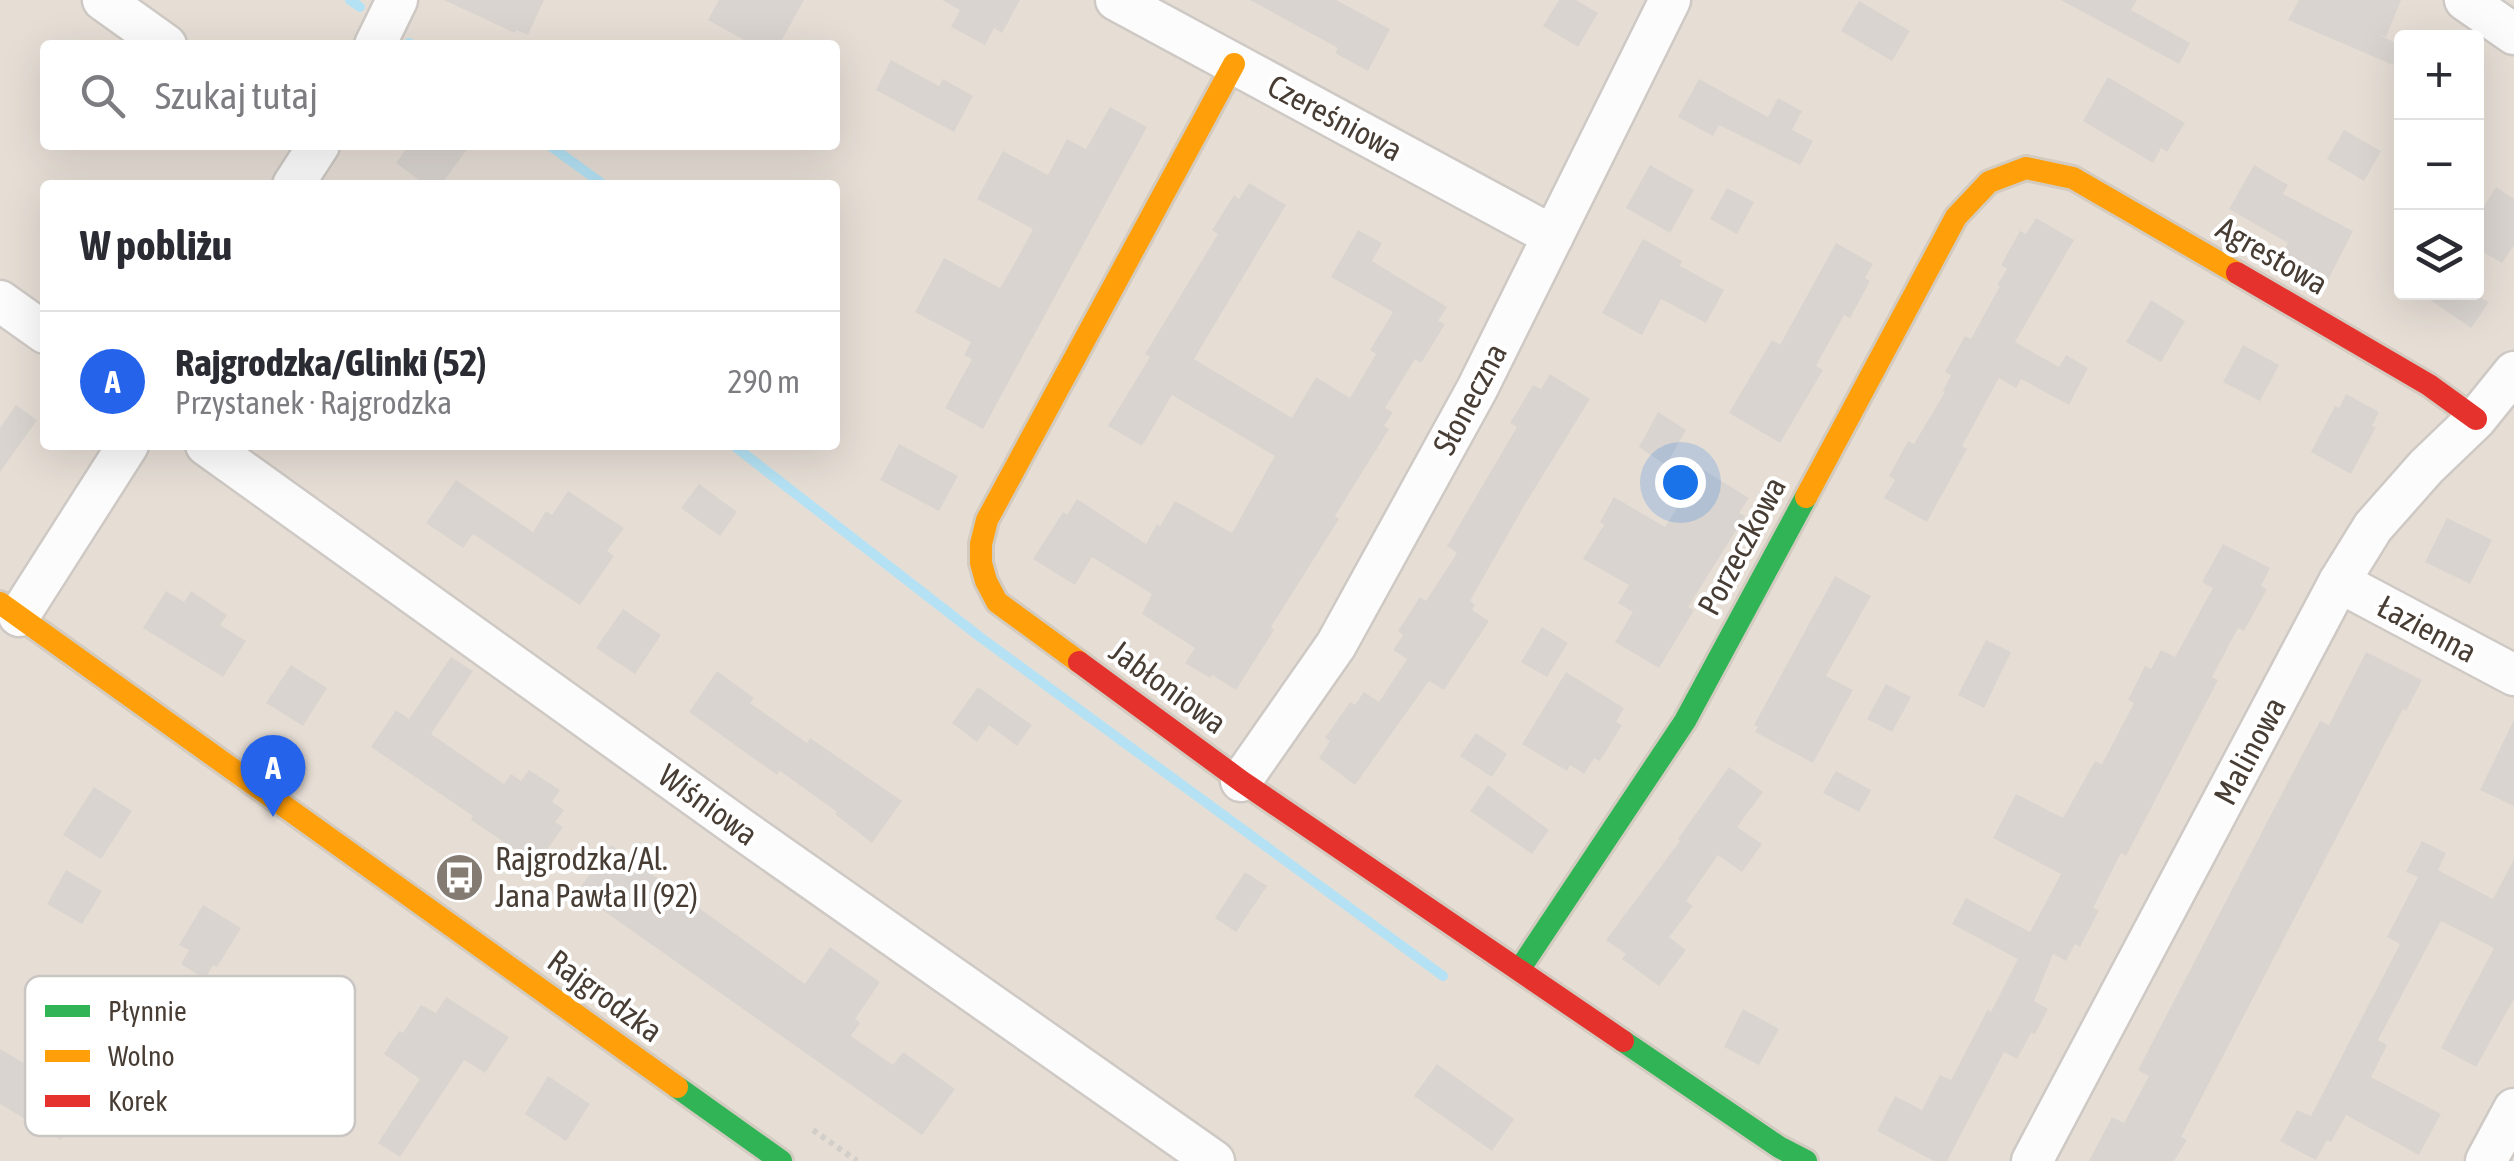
<!DOCTYPE html>
<html lang="pl">
<meta charset="utf-8">
<style>
body{margin:0;font-family:"Asap Condensed",sans-serif;background:#f2f2f3;color:#2b2b33}
.controls{position:absolute;right:30px;top:30px;display:grid;overflow:hidden;border-radius:10px;box-shadow:0 10px 40px #0002}
.controls button{width:90px;height:90px;display:grid;place-items:center;padding:0;border:0;border-bottom:2px solid #e1e1e2;background:#fff;color:#2b2b33;font:50px sans-serif}
.you{position:absolute;left:1680px;top:482px;width:35px;height:35px;margin:-25px;border:8px solid #fff;border-radius:50%;background:#1a73e8;box-shadow:0 0 0 15px #1a73e833}
.badge{display:grid;place-items:center;width:65px;height:65px;border-radius:50%;background:#2563eb;color:#fff;font-size:32px;font-weight:700}
.pin{position:absolute;translate:-50% -82px;filter:drop-shadow(0 2px 5px #0008)}
.pin::after{content:'';position:absolute;top:52px;width:35px;height:30px;background:inherit;clip-path:polygon(0 0,100% 0,50% 100%)}
.list{margin:0;padding:0;list-style:none}
h2{display:flex;justify-content:space-between;align-items:center;height:130px;margin:0;padding:0 40px;font-size:42px}
h2 small{font-size:32px;font-weight:400;color:#7c7c81}
.list li{display:grid;grid-template-columns:65px 1fr auto;gap:30px;align-items:center;box-sizing:border-box;height:140px;padding:0 40px;border-top:2px solid #e1e1e2}
.list b{display:block;font-size:38px;white-space:nowrap}
.list p{margin:0;font-size:32px;white-space:nowrap;color:#7c7c81}
.list em{font-size:32px;font-style:normal;color:#7c7c81}
.icon{flex:none;width:55px;height:55px;fill:none;stroke:currentColor;stroke-width:2;stroke-linecap:round;stroke-linejoin:round}
.map{position:relative;flex:none;width:2514px;height:1161px;overflow:hidden}
.search{position:absolute;background:#fff;box-shadow:0 10px 40px #0002;left:40px;top:40px;width:800px;height:110px;display:flex;align-items:center;gap:25px;box-sizing:border-box;padding:0 35px;border-radius:10px;color:#7c7c81;font-size:38px}
.panel{position:absolute;background:#fff;box-shadow:0 10px 40px #0002;left:40px;top:180px;width:800px;height:270px;border-radius:10px}
.map>svg:first-child{display:block}
.residential{fill:#e6ded5;fill-rule:evenodd}
.lines{fill:none;stroke-linecap:round;stroke-linejoin:round}
.stream{stroke:#b4e2f4;stroke-width:10}
.building{fill:#d9d4cf}
.street-casing{stroke:#cec9c4;stroke-width:45}
.fast-casing{stroke:#d3cbc0;stroke-width:28}
.slow-casing{stroke:#d3cbc0;stroke-width:28}
.jam-casing{stroke:#d3cbc0;stroke-width:28}
.path{stroke:#d2cec9;stroke-width:6;stroke-dasharray:5 5;stroke-linecap:butt}
.street{stroke:#fdfcfc;stroke-width:40}
.fast{stroke:#30b455;stroke-width:22}
.slow{stroke:#ff9f0a;stroke-width:22}
.jam{stroke:#e5322d;stroke-width:22}
.labels{text-anchor:middle;stroke-width:8;stroke-linejoin:round;paint-order:stroke}
.street-label{font-size:32px;fill:#483d34;stroke:#fff}
.poi-label{font-size:32px;fill:#483d34;stroke:#fff;text-anchor:start}
.key{fill:#fff;stroke:#c8c5c2;stroke-width:2.5}
.key-label{font-size:28px;fill:#483d34}
</style>
<div class="map">
<svg width="2514" height="1161" viewBox="0 0 2514 1161">
<rect width="100%" height="100%" fill="#f2ede8"/>
<!-- residential -->
<path class="residential" d="M 0,0 L 2514,0 L 2514,1161 L 0,1161 ZM 2402,38 L 2476,38 L 2476,292 L 2402,292 ZM 45,45 L 835,45 L 835,145 L 45,145 ZM 45,185 L 835,185 L 835,445 L 45,445 Z"/>
<g class="lines">
<!-- stream -->
<g class="stream">
<path d="M 350,0 L 360,7"/>
<path d="M 409,43 L 412,45"/>
<path d="M 549,145 L 604,185"/>
<path d="M 733,445 L 980,637 L 1443,976"/>
</g>
</g>
<!-- building -->
<g class="building">
<path d="M 444,0 L 544,0 L 528,35 L 516,30 L 515,33 Z"/>
<path d="M 719,0 L 804,0 L 779,45 L 753,45 L 708,20 Z"/>
<path d="M 942,0 L 1020,0 L 1002,33 L 994,28 L 985,45 L 951,27 L 960,10 Z"/>
<path d="M 1250,0 L 1336,0 L 1390,29 L 1368,71 L 1335,53 L 1338,48 Z"/>
<path d="M 1559,0 L 1576,0 L 1598,13 L 1578,47 L 1543,26 Z"/>
<path d="M 2061,0 L 2137,0 L 2131,10 L 2190,43 L 2179,64 Z"/>
<path d="M 2299,0 L 2401,0 L 2386,37 L 2376,33 L 2401,46 L 2393,65 L 2288,20 Z"/>
<path d="M 1859,1 L 1910,31 L 1892,61 L 1841,31 Z"/>
<path d="M 891,60 L 939,86 L 943,79 L 973,96 L 954,132 L 876,90 Z"/>
<path d="M 2108,77 L 2185,123 L 2167,152 L 2161,148 L 2153,163 L 2083,121 Z"/>
<path d="M 1699,79 L 1768,117 L 1778,98 L 1802,111 L 1792,130 L 1813,141 L 1800,165 L 1719,125 L 1713,136 L 1678,117 Z"/>
<path d="M 1110,107 L 1147,127 L 983,429 L 945,408 L 972,359 L 964,355 L 971,342 L 915,312 L 944,258 L 1000,288 L 1017,259 L 1033,229 L 977,199 L 1003,151 L 1048,175 L 1067,139 L 1086,149 Z"/>
<path d="M 2344,130 L 2381,151 L 2364,181 L 2327,159 Z"/>
<path d="M 409,145 L 470,145 L 441,185 L 426,185 L 396,163 Z"/>
<path d="M 1650,165 L 1694,190 L 1670,233 L 1626,208 Z"/>
<path d="M 2254,165 L 2288,185 L 2283,194 L 2353,231 L 2328,280 L 2281,256 L 2288,243 L 2229,209 Z"/>
<path d="M 1249,183 L 1286,205 L 1194,359 L 1292,418 L 1316,377 L 1350,398 L 1376,354 L 1370,350 L 1393,312 L 1331,277 L 1358,230 L 1382,243 L 1372,261 L 1447,307 L 1438,321 L 1445,324 L 1433,344 L 1421,363 L 1415,359 L 1385,408 L 1393,412 L 1384,426 L 1389,429 L 1335,516 L 1339,519 L 1271,627 L 1274,630 L 1236,690 L 1212,675 L 1210,678 L 1185,663 L 1195,648 L 1142,614 L 1152,594 L 1092,557 L 1075,585 L 1033,559 L 1063,512 L 1067,515 L 1077,499 L 1146,544 L 1157,524 L 1160,526 L 1175,501 L 1232,533 L 1275,456 L 1172,395 L 1142,446 L 1108,426 L 1150,357 L 1145,354 L 1156,336 L 1218,234 L 1212,230 L 1234,195 L 1239,199 Z"/>
<path d="M 2496,187 L 2514,199 L 2514,245 L 2502,263 L 2476,248 L 2476,219 Z"/>
<path d="M 1727,188 L 1754,202 L 1737,234 L 1710,219 Z"/>
<path d="M 2036,218 L 2074,240 L 2015,342 L 2059,367 L 2066,355 L 2088,368 L 2069,405 L 2021,379 L 2016,388 L 1999,378 L 1962,446 L 1967,449 L 1927,522 L 1884,498 L 1895,480 L 1889,476 L 1908,441 L 1914,444 L 1945,392 L 1943,391 L 1951,375 L 1945,372 L 1965,336 L 1971,339 L 2000,286 L 1997,285 L 2007,269 L 2001,265 L 2020,231 L 2026,234 Z"/>
<path d="M 1643,239 L 1682,261 L 1680,266 L 1724,290 L 1706,323 L 1661,299 L 1642,335 L 1602,313 Z"/>
<path d="M 1836,243 L 1873,264 L 1865,278 L 1870,281 L 1850,318 L 1844,315 L 1816,366 L 1823,370 L 1780,443 L 1729,413 L 1772,340 L 1780,345 Z"/>
<path d="M 2419,292 L 2470,292 L 2489,302 L 2471,328 Z"/>
<path d="M 2151,300 L 2185,321 L 2161,362 L 2126,342 Z"/>
<path d="M 2243,345 L 2279,365 L 2260,401 L 2223,382 Z"/>
<path d="M 1550,374 L 1590,399 L 1527,501 L 1470,601 L 1475,605 L 1472,610 L 1489,621 L 1444,690 L 1429,681 L 1355,785 L 1319,758 L 1330,741 L 1325,738 L 1350,702 L 1355,705 L 1364,692 L 1379,702 L 1407,659 L 1393,650 L 1403,635 L 1398,631 L 1420,597 L 1426,601 L 1457,553 L 1447,546 L 1517,427 L 1510,423 L 1533,385 L 1541,389 Z"/>
<path d="M 2346,394 L 2379,412 L 2372,426 L 2376,427 L 2351,474 L 2311,452 L 2335,406 L 2339,408 Z"/>
<path d="M 16,405 L 37,420 L 0,472 L 0,428 Z"/>
<path d="M 1658,412 L 1686,430 L 1666,465 L 1639,447 Z"/>
<path d="M 899,444 L 958,476 L 939,511 L 880,480 Z"/>
<path d="M 1702,469 L 1749,498 L 1739,513 L 1745,516 L 1688,607 L 1694,610 L 1659,668 L 1615,642 L 1633,612 L 1618,603 L 1629,585 L 1583,559 L 1604,525 L 1600,522 L 1614,497 L 1665,527 Z"/>
<path d="M 456,480 L 533,532 L 546,511 L 552,515 L 568,491 L 624,528 L 607,551 L 614,556 L 580,605 L 473,534 L 463,548 L 426,523 Z"/>
<path d="M 699,484 L 737,512 L 720,536 L 681,508 Z"/>
<path d="M 2447,518 L 2492,540 L 2470,584 L 2425,562 Z"/>
<path d="M 2223,544 L 2270,568 L 2261,586 L 2267,589 L 2244,631 L 2238,628 L 2212,677 L 2218,680 L 2126,856 L 2121,853 L 2093,908 L 2099,910 L 2080,947 L 2075,944 L 2066,961 L 2053,954 L 2034,1001 L 2048,1009 L 2035,1034 L 2031,1033 L 2017,1059 L 2004,1052 L 1947,1161 L 1934,1161 L 1877,1131 L 1895,1096 L 1922,1110 L 1940,1075 L 1951,1080 L 1988,1009 L 1991,1012 L 2018,959 L 1952,924 L 1966,898 L 2030,932 L 2061,874 L 1993,838 L 2016,794 L 2063,818 L 2095,761 L 2102,764 L 2134,703 L 2128,700 L 2145,666 L 2151,669 L 2161,650 L 2175,657 L 2213,588 L 2202,582 Z"/>
<path d="M 1835,576 L 1871,596 L 1826,676 L 1853,690 L 1813,763 L 1755,732 L 1758,727 L 1754,725 Z"/>
<path d="M 166,591 L 184,602 L 191,591 L 227,615 L 220,625 L 246,641 L 223,677 L 143,628 Z"/>
<path d="M 623,609 L 661,635 L 635,674 L 596,648 Z"/>
<path d="M 1542,627 L 1568,643 L 1547,677 L 1521,662 Z"/>
<path d="M 1986,640 L 2011,652 L 1984,708 L 1958,695 Z"/>
<path d="M 2366,652 L 2422,680 L 2406,711 L 2403,709 L 2181,1137 L 2187,1140 L 2174,1161 L 2089,1161 L 2112,1117 L 2124,1123 L 2149,1076 L 2138,1070 L 2302,755 L 2320,721 L 2329,725 Z"/>
<path d="M 451,657 L 473,671 L 431,734 L 504,784 L 511,774 L 521,781 L 529,770 L 560,790 L 552,802 L 564,810 L 555,822 L 563,827 L 537,864 L 471,820 L 473,816 L 371,747 L 396,710 L 409,719 Z"/>
<path d="M 291,665 L 327,688 L 303,726 L 266,703 Z"/>
<path d="M 717,671 L 754,698 L 750,703 L 807,743 L 810,738 L 902,801 L 872,843 L 835,814 L 837,812 L 780,771 L 777,775 L 689,712 Z"/>
<path d="M 1566,672 L 1624,708 L 1616,722 L 1622,725 L 1600,761 L 1594,758 L 1584,774 L 1570,765 L 1567,771 L 1522,744 Z"/>
<path d="M 1886,684 L 1911,697 L 1892,732 L 1867,719 Z"/>
<path d="M 978,687 L 1032,725 L 1017,746 L 989,725 L 977,742 L 952,723 Z"/>
<path d="M 2514,720 L 2514,806 L 2480,790 Z"/>
<path d="M 1476,733 L 1507,754 L 1492,777 L 1460,756 Z"/>
<path d="M 1729,767 L 1763,792 L 1737,827 L 1762,844 L 1742,872 L 1718,855 L 1686,901 L 1693,906 L 1669,937 L 1686,950 L 1659,986 L 1622,959 L 1626,954 L 1606,940 L 1680,841 L 1678,839 Z"/>
<path d="M 1836,771 L 1871,790 L 1859,812 L 1823,793 Z"/>
<path d="M 1488,785 L 1549,830 L 1532,854 L 1470,811 Z"/>
<path d="M 94,787 L 132,811 L 101,859 L 63,835 Z"/>
<path d="M 2422,841 L 2446,853 L 2438,870 L 2493,899 L 2514,859 L 2514,999 L 2476,1067 L 2441,1048 L 2494,948 L 2441,921 L 2378,1040 L 2387,1045 L 2371,1077 L 2441,1114 L 2419,1155 L 2346,1115 L 2331,1142 L 2327,1140 L 2316,1160 L 2280,1141 L 2297,1110 L 2311,1116 L 2400,944 L 2387,937 L 2418,877 L 2406,872 Z"/>
<path d="M 611,845 L 805,984 L 830,947 L 880,982 L 855,1019 L 860,1023 L 851,1036 L 893,1065 L 903,1052 L 955,1089 L 922,1135 L 577,892 Z"/>
<path d="M 66,870 L 102,891 L 82,924 L 47,904 Z"/>
<path d="M 1245,872 L 1267,886 L 1236,932 L 1215,918 Z"/>
<path d="M 203,905 L 241,928 L 217,967 L 213,965 L 205,979 L 181,964 L 189,950 L 179,945 Z"/>
<path d="M 446,997 L 509,1037 L 485,1073 L 464,1060 L 400,1157 L 378,1143 L 420,1079 L 384,1054 L 399,1031 L 403,1033 L 421,1005 L 436,1013 Z"/>
<path d="M 1743,1009 L 1779,1029 L 1759,1065 L 1724,1047 Z"/>
<path d="M 0,1049 L 32,1068 L 36,1062 L 88,1093 L 61,1140 L 0,1104 Z"/>
<path d="M 1437,1064 L 1514,1119 L 1492,1151 L 1414,1096 Z"/>
<path d="M 548,1076 L 590,1104 L 566,1141 L 525,1114 Z"/>
</g>
<g class="lines">
<defs>
<g id="street">
<path d="M 103,0 L 166,45"/>
<path d="M 1116,0 L 1553,236"/>
<path d="M 2465,0 L 2514,34"/>
<path d="M 375,45 L 397,0"/>
<path d="M 293,185 L 319,145"/>
<path d="M 0,301 L 45,333"/>
<path d="M 206,445 L 744,831 L 1214,1161"/>
<path d="M 2339,582 L 2514,675"/>
<path d="M 19,616 L 128,445"/>
<path d="M 1241,781 L 1336,645 L 1477,389 L 1670,0"/>
<path d="M 2032,1161 L 2339,582 L 2373,527 L 2426,467 L 2476,419 L 2514,372"/>
<path d="M 2486,1161 L 2514,1109"/>
</g>
<g id="fast">
<path d="M 1519,970 L 1685,721 L 1806,497"/>
<path d="M 1623,1041 L 1779,1147 L 1806,1161"/>
<path d="M 677,1087 L 781,1161"/>
</g>
<g id="slow">
<path d="M 1806,497 L 1956,217 L 1989,182 L 2026,168 L 2073,178 L 2237,273"/>
<path d="M 0,603 L 677,1087"/>
<path d="M 1079,662 L 997,602 L 986,581 L 981,563 L 981,544 L 987,520 L 1234,64"/>
</g>
<g id="jam">
<path d="M 2237,273 L 2429,385 L 2476,419"/>
<path d="M 1079,662 L 1241,781 L 1623,1041"/>
</g>
</defs>
<!-- street casing -->
<use href="#street" class="street-casing"/>
<!-- fast casing -->
<use href="#fast" class="fast-casing"/>
<!-- slow casing -->
<use href="#slow" class="slow-casing"/>
<!-- jam casing -->
<use href="#jam" class="jam-casing"/>
<!-- path -->
<path class="path" d="M 813,1130 L 857,1161"/>
<!-- street -->
<use href="#street" class="street"/>
<!-- fast -->
<use href="#fast" class="fast"/>
<!-- slow -->
<use href="#slow" class="slow"/>
<!-- jam -->
<use href="#jam" class="jam"/>
</g>
<!-- icons -->
<defs>
<symbol id="bus-disc" viewBox="-11 -11 22 22"><circle r="9.5" fill="#847b73" stroke="#fff"/><path d="M-5-6H5V4H4V6H2V4H-2V6H-4V4H-5ZM-3.5-4V0h7V-4ZM-3.5 1.2v1.5H-2V1.2ZM2 1.2v1.5H3.5V1.2Z" fill="#fff"/></symbol>
</defs>
<g fill-rule="evenodd">
<use href="#bus-disc" x="432" y="850" width="55" height="55"/>
</g>
<g class="labels">
<!-- street labels -->
<g class="street-label">
<text transform="translate(1335 118) rotate(28)" y="11">Czereśniowa</text>
<text transform="translate(2272 256) rotate(30)" y="11">Agrestowa</text>
<text transform="translate(1470 399) rotate(-62)" y="11">Słoneczna</text>
<text transform="translate(1742 546) rotate(-62)" y="11">Porzeczkowa</text>
<text transform="translate(2427 629) rotate(28)" y="11">Łazienna</text>
<text transform="translate(1168 687) rotate(36)" y="11">Jabłoniowa</text>
<text transform="translate(2250 751) rotate(-62)" y="11">Malinowa</text>
<text transform="translate(708 805) rotate(36)" y="11">Wiśniowa</text>
<text transform="translate(605 996) rotate(36)" y="11">Rajgrodzka</text>
</g>
<!-- poi labels -->
<g class="poi-label">
<text x="495" y="870">Rajgrodzka/Al.<tspan x="495" dy="37">Jana Pawła II (92)</tspan></text>
</g>
</g>
<!-- legend -->
<rect x="25" y="976" width="330" height="160" rx="15" class="key"/>
<rect x="45" y="1005" width="45" height="12" fill="#30b455"/>
<rect x="45" y="1050" width="45" height="12" fill="#ff9f0a"/>
<rect x="45" y="1095" width="45" height="12" fill="#e5322d"/>
<g class="key-label">
<text x="108" y="1021">Płynnie</text>
<text x="108" y="1066">Wolno</text>
<text x="108" y="1111">Korek</text>
</g>
</svg>
<div class="controls">
<button>+</button>
<button>−</button>
<button><svg class="icon" aria-label="layers" viewBox="0 0 24 24"><path d="M12 4l9 5-9 5-9-5zM3 14l9 5 9-5"/></svg></button>
</div>
<div class="you"></div>
<div class="pin badge" style="left:273px;top:817px">A</div>
<div class="search"><svg class="icon" aria-label="search" viewBox="0 0 24 24"><circle cx="10" cy="10" r="6"/><path d="M15 15l6 6"/></svg>Szukaj tutaj</div>
<section class="panel">
<h2>W pobliżu<small></small></h2>
<ul class="list">
<li><span class="badge">A</span><div><b>Rajgrodzka/Glinki (52)</b><p>Przystanek · Rajgrodzka</p></div><em>290 m</em></li>
</ul>
</section>
</div>
